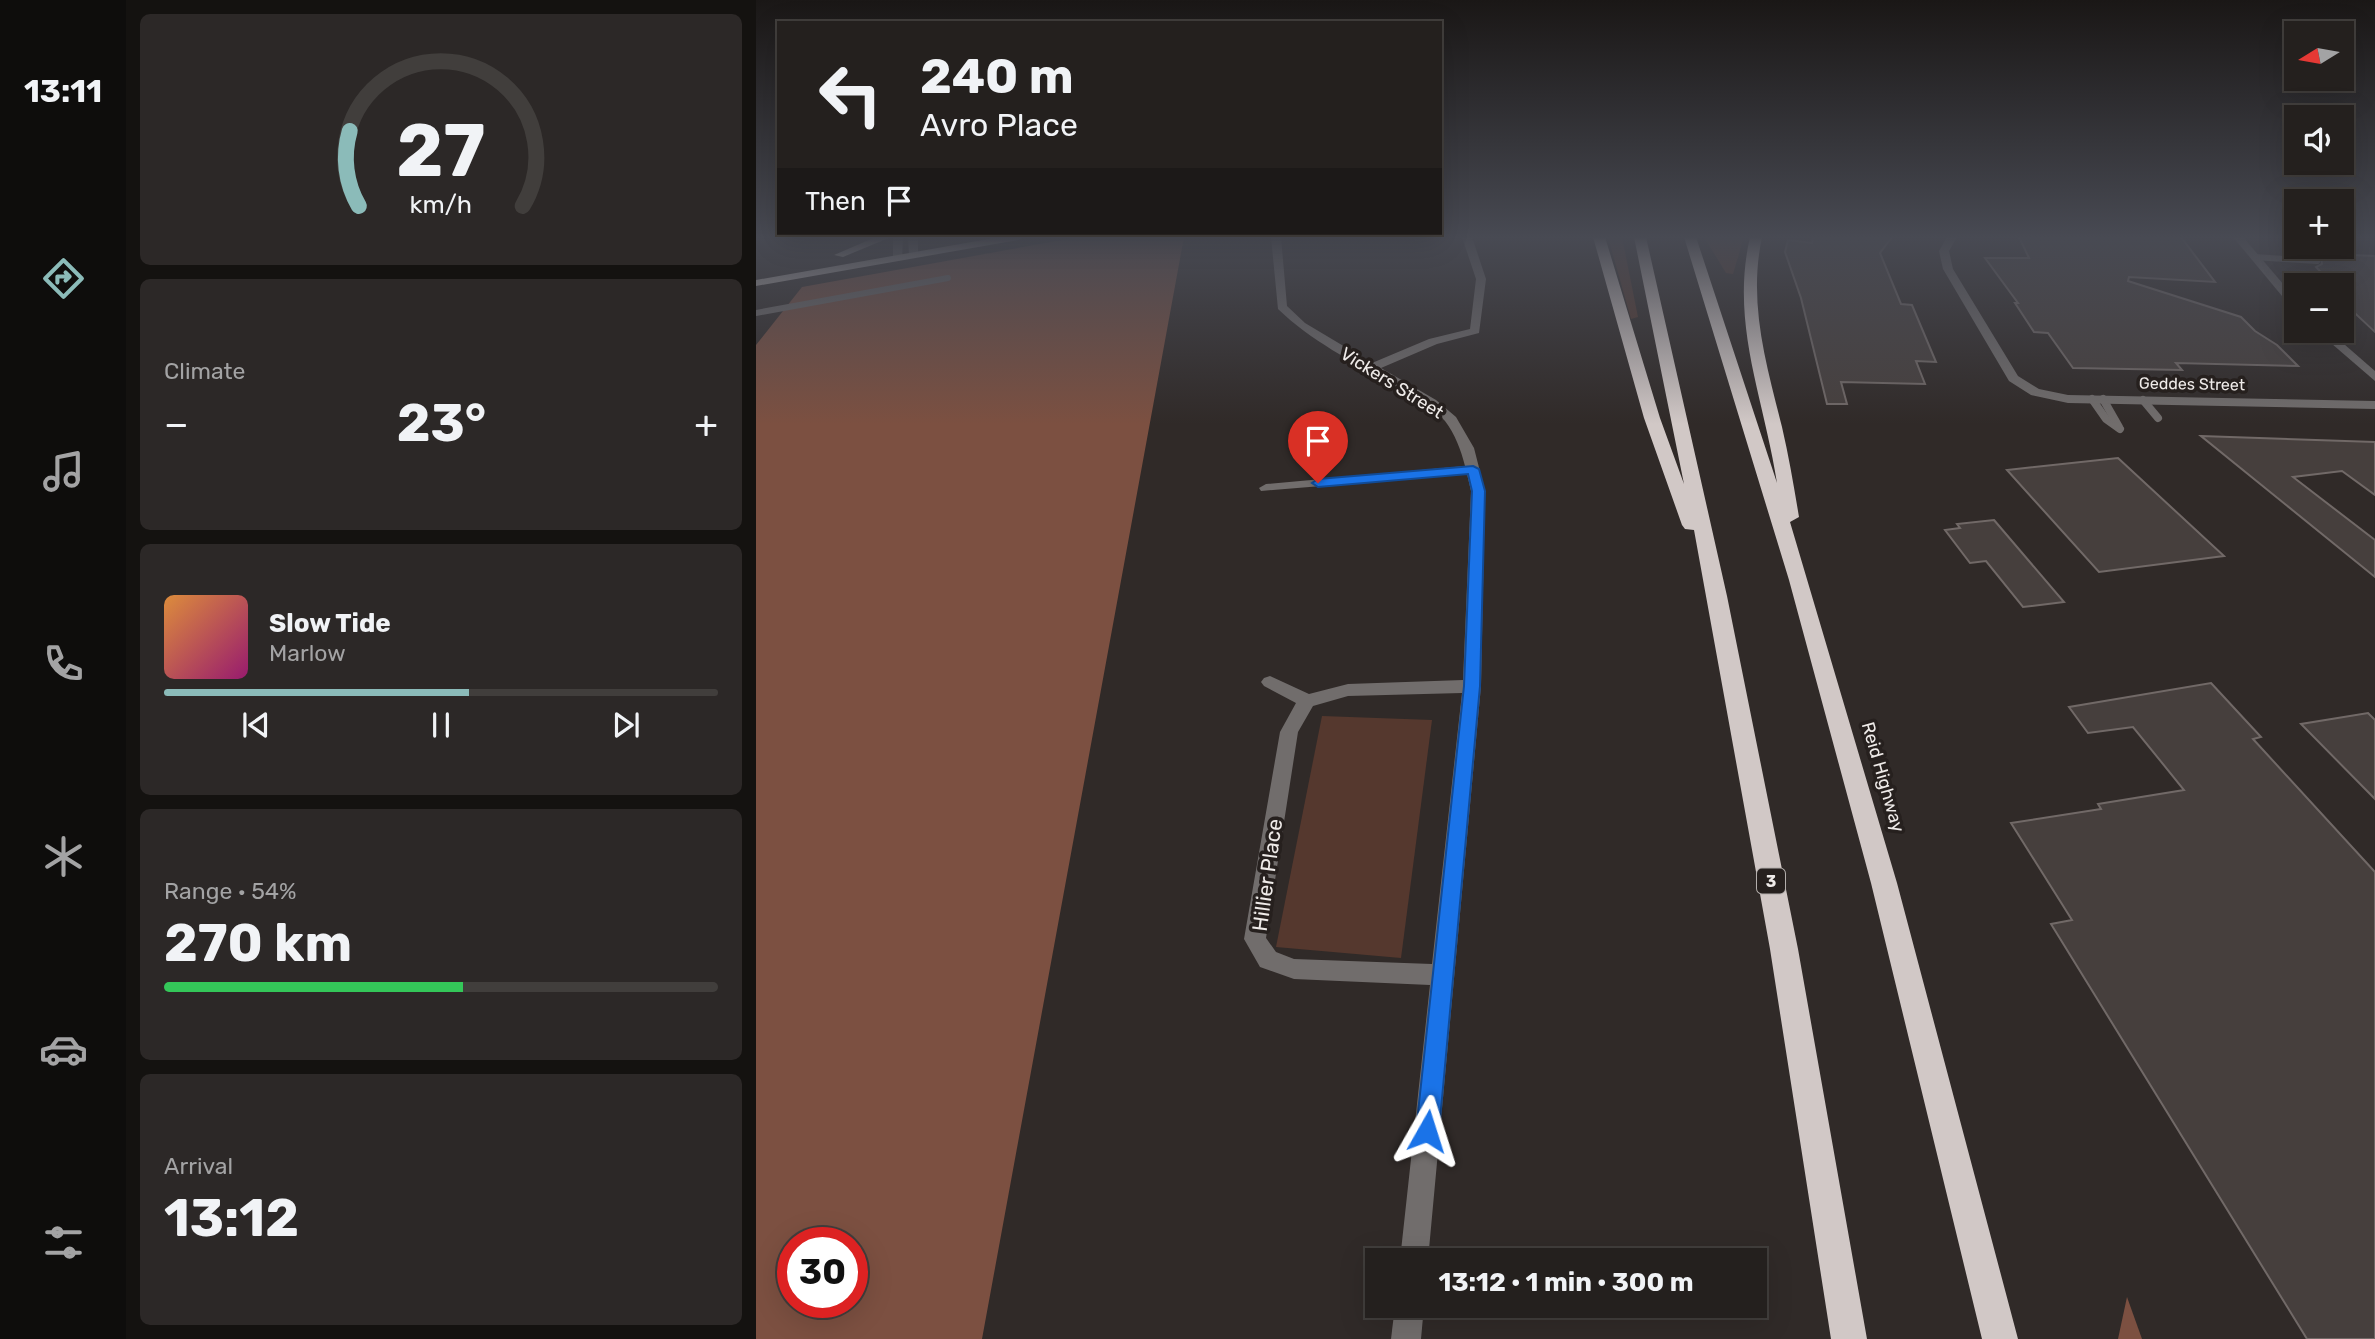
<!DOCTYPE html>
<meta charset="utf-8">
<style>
:root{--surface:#24201e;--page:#2c2827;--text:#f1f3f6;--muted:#a3a3a4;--line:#413e3c;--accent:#8bbbb9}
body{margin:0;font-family:Rubik,sans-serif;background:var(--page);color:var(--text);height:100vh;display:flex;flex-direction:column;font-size:26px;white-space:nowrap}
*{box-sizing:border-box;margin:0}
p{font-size:23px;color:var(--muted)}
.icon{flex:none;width:38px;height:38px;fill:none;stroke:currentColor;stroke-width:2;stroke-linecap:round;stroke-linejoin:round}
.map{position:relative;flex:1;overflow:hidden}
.panel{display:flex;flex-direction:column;gap:14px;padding:14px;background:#141210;width:630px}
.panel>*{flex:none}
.hud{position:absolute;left:21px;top:21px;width:665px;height:214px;border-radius:0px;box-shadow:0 7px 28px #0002,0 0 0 2px var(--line);background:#24201e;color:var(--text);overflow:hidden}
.needle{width:46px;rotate:259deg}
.buttons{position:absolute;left:1528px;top:21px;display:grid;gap:14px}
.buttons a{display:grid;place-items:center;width:70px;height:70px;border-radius:0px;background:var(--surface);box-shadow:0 7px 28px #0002,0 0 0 2px var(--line);font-size:35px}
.speed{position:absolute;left:21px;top:1227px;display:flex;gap:14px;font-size:35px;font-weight:700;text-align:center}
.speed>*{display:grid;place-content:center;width:91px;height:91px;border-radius:50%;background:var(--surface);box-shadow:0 7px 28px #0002,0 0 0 2px var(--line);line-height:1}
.speed .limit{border:10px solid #d22;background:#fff;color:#111}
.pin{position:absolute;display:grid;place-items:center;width:60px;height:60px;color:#fff;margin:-72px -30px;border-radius:50% 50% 50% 0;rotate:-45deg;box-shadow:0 0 7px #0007}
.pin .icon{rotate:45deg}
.me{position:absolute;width:77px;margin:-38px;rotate:6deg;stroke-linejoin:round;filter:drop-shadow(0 0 5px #0008)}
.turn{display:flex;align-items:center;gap:24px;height:147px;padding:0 28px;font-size:32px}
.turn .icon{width:91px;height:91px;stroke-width:2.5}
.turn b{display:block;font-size:49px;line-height:60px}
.then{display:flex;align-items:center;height:66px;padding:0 28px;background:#0003;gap:14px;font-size:26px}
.big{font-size:52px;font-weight:700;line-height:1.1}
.panel .widget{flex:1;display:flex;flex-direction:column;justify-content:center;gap:10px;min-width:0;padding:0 24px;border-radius:10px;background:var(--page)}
.panel .dial{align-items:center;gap:0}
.dial svg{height:182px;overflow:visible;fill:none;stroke:var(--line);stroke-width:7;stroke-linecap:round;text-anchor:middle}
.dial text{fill:var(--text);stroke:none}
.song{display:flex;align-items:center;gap:21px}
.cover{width:84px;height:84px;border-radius:10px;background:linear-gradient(135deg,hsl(30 70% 55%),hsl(320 70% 35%))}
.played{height:7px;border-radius:4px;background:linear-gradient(90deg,var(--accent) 55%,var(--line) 55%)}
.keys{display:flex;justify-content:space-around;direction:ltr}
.heat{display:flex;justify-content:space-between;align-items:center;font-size:38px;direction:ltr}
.charge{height:10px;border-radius:5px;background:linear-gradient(90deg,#34c759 54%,var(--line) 0)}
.trip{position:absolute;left:609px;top:1248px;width:402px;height:70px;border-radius:0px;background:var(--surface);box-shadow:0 7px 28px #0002,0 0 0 2px var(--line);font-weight:700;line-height:70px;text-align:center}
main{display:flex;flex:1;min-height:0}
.menu{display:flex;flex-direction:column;width:126px;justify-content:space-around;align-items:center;background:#0e0d0c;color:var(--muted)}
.menu .icon{width:49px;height:49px}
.menu .active{color:var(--accent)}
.menu b{font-size:32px;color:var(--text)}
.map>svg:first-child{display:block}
</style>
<main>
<nav class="menu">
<b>13:11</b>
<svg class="icon active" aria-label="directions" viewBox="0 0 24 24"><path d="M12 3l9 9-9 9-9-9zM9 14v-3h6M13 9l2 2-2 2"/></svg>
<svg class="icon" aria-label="music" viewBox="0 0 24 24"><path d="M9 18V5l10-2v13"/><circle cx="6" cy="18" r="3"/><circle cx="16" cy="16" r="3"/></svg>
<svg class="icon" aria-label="phone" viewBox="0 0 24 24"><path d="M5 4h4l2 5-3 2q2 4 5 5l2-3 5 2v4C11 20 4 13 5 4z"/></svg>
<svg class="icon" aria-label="climate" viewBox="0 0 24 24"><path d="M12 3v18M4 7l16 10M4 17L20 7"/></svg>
<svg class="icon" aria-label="car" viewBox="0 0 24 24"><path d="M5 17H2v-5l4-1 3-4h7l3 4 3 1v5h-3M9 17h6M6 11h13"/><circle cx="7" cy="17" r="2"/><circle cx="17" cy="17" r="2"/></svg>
<svg class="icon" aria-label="filters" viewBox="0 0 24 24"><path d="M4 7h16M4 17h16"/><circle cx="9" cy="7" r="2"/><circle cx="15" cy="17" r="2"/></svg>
</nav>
<section class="panel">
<div class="widget dial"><svg viewBox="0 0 100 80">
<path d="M14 69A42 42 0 1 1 86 69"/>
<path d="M14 69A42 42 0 0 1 10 36" stroke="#8bbbb9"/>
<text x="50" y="56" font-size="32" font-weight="700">27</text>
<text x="50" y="72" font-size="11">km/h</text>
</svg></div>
<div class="widget"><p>Climate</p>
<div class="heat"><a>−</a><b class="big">23°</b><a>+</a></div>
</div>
<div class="widget">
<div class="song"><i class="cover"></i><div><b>Slow Tide</b><p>Marlow</p></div></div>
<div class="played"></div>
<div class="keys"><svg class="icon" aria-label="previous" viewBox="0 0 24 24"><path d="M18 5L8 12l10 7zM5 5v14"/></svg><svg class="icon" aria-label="pause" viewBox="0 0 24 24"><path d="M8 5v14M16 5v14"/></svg><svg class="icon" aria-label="next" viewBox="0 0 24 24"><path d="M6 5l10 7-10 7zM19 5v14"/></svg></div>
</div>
<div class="widget"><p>Range · 54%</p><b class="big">270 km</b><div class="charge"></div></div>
<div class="widget"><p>Arrival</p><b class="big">13:12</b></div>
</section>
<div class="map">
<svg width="1619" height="1339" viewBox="0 0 1619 1339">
<rect width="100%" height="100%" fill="#302a28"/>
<!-- green -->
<g fill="#55382e">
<polygon points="852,237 866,237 882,317 875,319"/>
<polygon points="948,237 988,237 977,274 970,273"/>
<polygon points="566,716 676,720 645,958 520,947"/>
</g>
<!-- forest -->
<g fill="#7c5041" fill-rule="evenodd">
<path d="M323,237H428L226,1339H0V345L46,287ZM37,1242H96V1302H37Z"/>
<polygon points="1371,1297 1386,1339 1362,1339"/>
</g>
<!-- building -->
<g fill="#463f3d" stroke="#716967" stroke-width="2">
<polygon points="1057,237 1136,237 1124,253 1145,304 1156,305 1180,362 1160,361 1169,384 1085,382 1091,404 1071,404 1045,298 1029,252 1032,240 1056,243"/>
<polygon points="1263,237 1425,237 1459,282 1373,277 1372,281 1485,317 1499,331 1521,345 1542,366 1420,363 1426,370 1317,368 1292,333 1278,332 1259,303 1262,303 1229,258 1273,258"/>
<polygon points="1547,253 1619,256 1619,332 1586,301 1586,285 1577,285 1560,267 1566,264 1565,257"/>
<polygon points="1445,436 1619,442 1619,495 1586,471 1537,477 1619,540 1619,577"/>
<polygon points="1362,458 1468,556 1343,572 1251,470"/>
<polygon points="1238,520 1308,602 1267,607 1230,561 1214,563 1189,530 1204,528 1201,524"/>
<polygon points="1455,683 1505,737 1497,739 1619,872 1619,1339 1551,1339 1295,924 1316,920 1255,823 1345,809 1342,804 1428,790 1377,727 1332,733 1313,707"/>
<polygon points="1612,713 1619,720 1619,799 1545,724"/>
</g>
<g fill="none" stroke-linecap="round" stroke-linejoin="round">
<!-- service-far1 -->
<g stroke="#716d6c" stroke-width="6">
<polyline points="1498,257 1561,261"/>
<polyline points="0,313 192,278"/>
<polyline points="1568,332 1596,333"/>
</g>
<!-- service -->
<g stroke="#716d6c" stroke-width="8">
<polyline points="1336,399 1350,419 1364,429"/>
<polyline points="1347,399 1363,427"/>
<polyline points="1387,400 1402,418"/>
</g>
<!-- minor -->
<g fill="#716d6c" fill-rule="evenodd">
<path d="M515,237H525L531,306L549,323L616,363L673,339L714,329L720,279L706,237H716L730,279L723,333L681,344L625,368L680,400L700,417L718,448L729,491L725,686L672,1260H644L674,985L538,979L504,967L488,939L524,732L540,703L508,686L505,682L508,678L514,676L553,694L592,684L707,680L715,491L711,474L505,491L503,488L510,484L709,466C705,450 699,434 689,421C675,405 654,395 635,384C596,361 555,341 522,309ZM706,693L676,964L538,959L520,952L510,938L542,732L557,706L592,696Z"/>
<polygon points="1191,237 1201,237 1193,251 1197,269 1262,376 1283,389 1312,395 1619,401 1619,409 1312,403 1275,395 1253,381 1187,269 1183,251"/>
<polygon points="1477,237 1487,237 1540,299 1540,309 1536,308"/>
<polygon points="1561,331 1573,331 1619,371 1619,381"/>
<polygon points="639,1306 668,1306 665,1339 635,1339"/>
</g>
<!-- tertiary -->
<g fill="#716d6c" fill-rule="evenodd">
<polygon points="137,237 147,237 146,260 137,258"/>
<polygon points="152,237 162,237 162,257 153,255"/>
</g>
<!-- trunk -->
<g fill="#c3bcb9" fill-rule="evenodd">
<polygon points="120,237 135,237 87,257 78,255"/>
<polygon points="244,237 267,237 262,240 0,286 0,280"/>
</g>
<!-- motorway -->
<g fill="#d1c8c6" fill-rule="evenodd">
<polygon points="837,237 849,237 904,418 928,484 878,237 890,237 971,596 1042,949 1111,1339 1075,1339 1014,949 938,530 929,529 926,525 888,418"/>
<path d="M928,237H940L1021,483C1008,398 974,324 994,237H1006C992,303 1010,363 1026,427C1033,457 1038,487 1043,517L1034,522L1141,883L1262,1339H1226L1115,883L1033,580Z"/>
</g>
</g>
<!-- sky -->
<linearGradient id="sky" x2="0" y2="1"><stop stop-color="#1a1716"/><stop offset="0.56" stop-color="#484a53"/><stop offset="1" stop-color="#484a53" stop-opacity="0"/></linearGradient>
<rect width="1619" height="424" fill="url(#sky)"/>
<!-- route -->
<polygon fill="#1a73e8" stroke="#114b97" stroke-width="2" points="717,466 723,469 729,491 724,686 683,1131 680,1139 671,1142 663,1139 660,1131 708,686 716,491 712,474 562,487 556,483 562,479"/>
<g text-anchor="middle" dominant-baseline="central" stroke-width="7" stroke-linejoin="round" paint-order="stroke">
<!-- far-street labels -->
<g font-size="16" fill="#efebe9" stroke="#26201e">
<text transform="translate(1436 384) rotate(1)">Geddes Street</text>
</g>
<!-- shield labels -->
<rect fill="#26201e" stroke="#b3aeac" stroke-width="2" x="1001" y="868.5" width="28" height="25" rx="5"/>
<g font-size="16" font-weight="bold" fill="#efebe9">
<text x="1015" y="881">3</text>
</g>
<!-- street labels -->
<g font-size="18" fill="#efebe9" stroke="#26201e">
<text transform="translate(636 383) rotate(32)">Vickers Street</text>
<text transform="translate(1127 777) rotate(74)">Reid Highway</text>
</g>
<!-- near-street labels -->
<g font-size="21" fill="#efebe9" stroke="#26201e">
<text transform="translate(511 875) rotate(-82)">Hillier Place</text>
</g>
</g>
</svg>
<div class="buttons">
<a><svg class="needle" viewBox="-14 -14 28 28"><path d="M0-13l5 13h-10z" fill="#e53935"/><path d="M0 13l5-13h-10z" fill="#a3a3a4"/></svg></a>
<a><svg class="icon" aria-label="sound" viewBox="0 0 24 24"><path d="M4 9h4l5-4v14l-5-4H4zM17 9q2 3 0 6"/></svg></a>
<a>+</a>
<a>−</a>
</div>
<div class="speed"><div class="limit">30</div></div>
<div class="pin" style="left:562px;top:483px;background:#d93025"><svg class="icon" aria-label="arrive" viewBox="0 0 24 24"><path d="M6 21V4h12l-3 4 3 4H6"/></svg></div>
<svg class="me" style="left:671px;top:1131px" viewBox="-20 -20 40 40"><path d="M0-17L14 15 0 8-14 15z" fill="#1a73e8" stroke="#fff" stroke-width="4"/></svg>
<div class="trip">13:12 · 1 min · 300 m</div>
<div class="hud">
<div class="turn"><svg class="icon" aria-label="left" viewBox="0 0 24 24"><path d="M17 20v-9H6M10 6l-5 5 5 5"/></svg><div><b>240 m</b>Avro Place</div></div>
<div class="then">Then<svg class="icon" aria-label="arrive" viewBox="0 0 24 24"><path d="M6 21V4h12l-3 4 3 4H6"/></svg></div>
</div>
</div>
</main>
